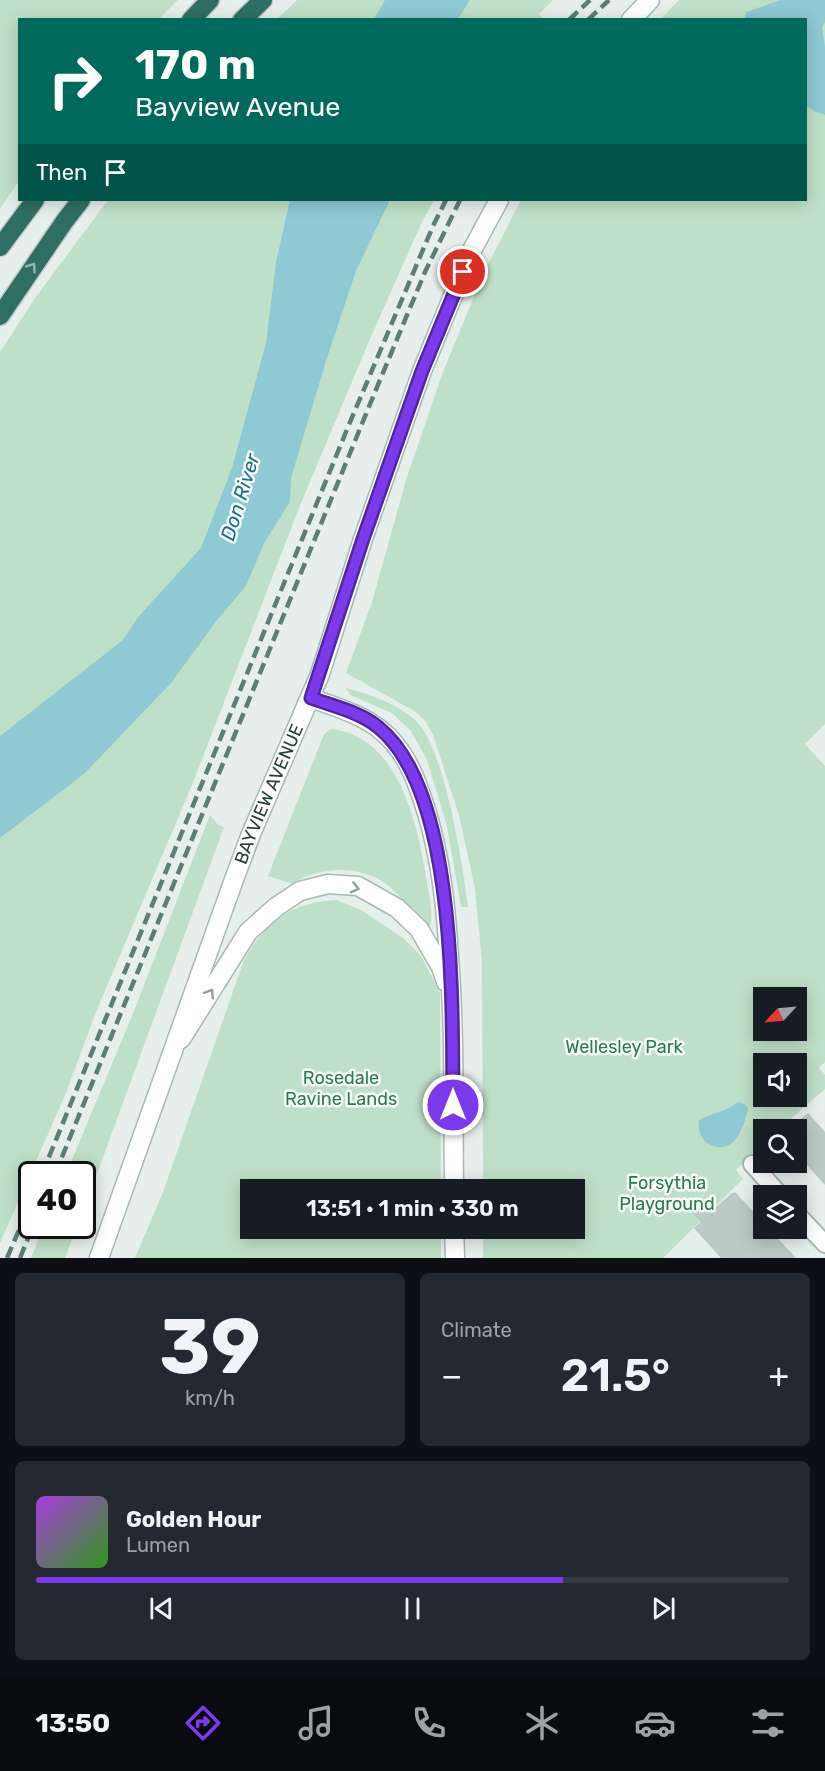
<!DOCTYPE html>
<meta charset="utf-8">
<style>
:root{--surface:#171b24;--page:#242831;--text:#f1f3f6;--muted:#9ea1a6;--line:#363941;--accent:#7c3aed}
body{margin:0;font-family:Rubik,sans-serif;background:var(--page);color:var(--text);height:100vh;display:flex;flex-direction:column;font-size:22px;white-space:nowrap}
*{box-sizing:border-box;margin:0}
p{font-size:20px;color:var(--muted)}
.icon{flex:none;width:33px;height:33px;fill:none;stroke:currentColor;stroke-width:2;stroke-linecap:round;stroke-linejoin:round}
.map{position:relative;height:1258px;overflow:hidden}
.side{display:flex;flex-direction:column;gap:15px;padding:15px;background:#0d0f14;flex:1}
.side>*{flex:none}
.top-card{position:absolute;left:18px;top:18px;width:789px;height:183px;border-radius:0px;box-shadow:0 3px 15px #0003;background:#00695c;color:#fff;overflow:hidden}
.needle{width:39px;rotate:244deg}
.fabs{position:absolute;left:753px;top:987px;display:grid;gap:12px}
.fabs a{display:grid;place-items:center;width:54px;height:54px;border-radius:0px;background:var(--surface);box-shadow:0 3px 15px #0003;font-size:30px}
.speed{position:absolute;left:18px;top:1161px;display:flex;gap:12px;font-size:30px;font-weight:700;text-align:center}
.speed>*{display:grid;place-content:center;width:78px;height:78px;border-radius:50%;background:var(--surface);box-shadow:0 3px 15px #0003;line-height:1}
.speed .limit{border:3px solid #111;border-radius:9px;background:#fff;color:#111}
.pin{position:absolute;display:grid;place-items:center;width:51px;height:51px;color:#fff;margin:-26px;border:3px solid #fff;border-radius:50%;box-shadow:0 2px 6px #0007}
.me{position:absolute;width:66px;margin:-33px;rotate:0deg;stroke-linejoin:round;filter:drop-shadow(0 0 4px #0008)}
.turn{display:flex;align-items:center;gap:21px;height:126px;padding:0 18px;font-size:27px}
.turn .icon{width:78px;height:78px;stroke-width:2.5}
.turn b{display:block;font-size:42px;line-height:51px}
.then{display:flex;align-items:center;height:57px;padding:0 18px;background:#0003;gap:12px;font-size:22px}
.big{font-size:45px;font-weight:600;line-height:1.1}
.side .widget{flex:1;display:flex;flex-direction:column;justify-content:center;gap:9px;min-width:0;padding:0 21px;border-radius:9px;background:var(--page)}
.side .dial{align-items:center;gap:0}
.dial b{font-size:78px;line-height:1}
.song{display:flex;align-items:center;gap:18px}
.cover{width:72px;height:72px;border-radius:9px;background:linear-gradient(135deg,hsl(280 70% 55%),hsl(110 70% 35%))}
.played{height:6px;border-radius:3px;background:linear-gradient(90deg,var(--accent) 70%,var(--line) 70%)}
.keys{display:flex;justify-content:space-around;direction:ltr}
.heat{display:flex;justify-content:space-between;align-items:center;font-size:33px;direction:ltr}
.side .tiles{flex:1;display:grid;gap:15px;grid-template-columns:1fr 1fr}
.widget:last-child{grid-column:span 2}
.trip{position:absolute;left:240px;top:1179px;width:345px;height:60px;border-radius:0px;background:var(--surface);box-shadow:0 3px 15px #0003;font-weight:600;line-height:60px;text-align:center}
.tab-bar{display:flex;height:96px;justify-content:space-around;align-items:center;background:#090b0e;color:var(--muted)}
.tab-bar .icon{width:42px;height:42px}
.tab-bar .current{color:var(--accent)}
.tab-bar b{font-size:27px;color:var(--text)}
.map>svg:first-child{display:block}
</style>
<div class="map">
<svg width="825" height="1258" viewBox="0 0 825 1258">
<rect width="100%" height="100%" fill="#e6efeb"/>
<!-- green -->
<g fill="#bfe0c8" fill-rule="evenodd">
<polygon points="0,0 178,0 159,19 20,20 19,181 0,209"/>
<polygon points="297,0 553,0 539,14 544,19 276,20"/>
<path d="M679,0H825V724L805,744L825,766V1062L819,1068L825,1075V1089L779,1129L764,1130L763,1143L736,1170L743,1179L663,1258H483V1229L574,1228V1190L483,1189L482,962L475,889L459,815L433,735L426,722L416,712L346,673L372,602L406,480L443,372L485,270L521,200H806V20L661,19ZM764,998H796V1030H764ZM764,1064H796V1096H764Z"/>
<polygon points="108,200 434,200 421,224 370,339 301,503 192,785 96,1012 66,1093 0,1243 0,352 35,298"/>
<path d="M346,688C370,694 398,704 416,721C445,748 463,867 468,907H461L447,826L427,760L411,731L392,713L350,695Z"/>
<path d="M331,729C398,736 417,822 426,876C428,891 434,911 430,926C414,914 402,896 386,884C360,865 319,866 293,884L268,876L324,734Z"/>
<polygon points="210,815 218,825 224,827 83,1212 82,1174 66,1174 132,1016"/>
<path d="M337,900L363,911L403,938L421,956L440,993L441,1189L250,1190V1228L441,1229V1258H135L163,1192L244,960C266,921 292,902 337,900Z"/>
<polygon points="44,1226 77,1226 65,1258 31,1258"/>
</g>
<!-- water -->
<g fill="#8ec9d4">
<polygon points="385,0 470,0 458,19 374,19"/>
<polygon points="780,0 825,0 825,22 822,27 825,47 825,115 816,112 806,106 806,20 744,19 747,12"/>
<polygon points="290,200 390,200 356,271 325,364 291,478 290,502 264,543 246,586 217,620 171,683 84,774 0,838 0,736 123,640 139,616 201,548 232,468 266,343 276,262"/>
<path d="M738,1102L745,1104L748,1109C746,1118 742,1132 735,1140C720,1157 694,1141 699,1120C712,1113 726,1112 738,1102Z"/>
</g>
<!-- building -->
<g fill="#bbcac4" stroke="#b8c9c2" stroke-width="1.5">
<polygon points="808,1114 825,1133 825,1184 796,1152 796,1124"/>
<polygon points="735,1193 764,1224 764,1228 767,1228 795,1258 722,1258 695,1228 702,1222 692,1211 704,1200 714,1210 732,1194"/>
</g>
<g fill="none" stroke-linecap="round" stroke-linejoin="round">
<defs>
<g id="minor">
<polyline points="752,1164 781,1196"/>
<polyline points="796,1213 825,1244"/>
</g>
<g id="tertiary">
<path d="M311,698C341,709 373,717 394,743C411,763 419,788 427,813C441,860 446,907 449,957C455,1034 453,1112 454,1190"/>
<polyline points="181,1039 248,932 276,907 300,891 328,884 358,886 397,908 419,929 441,967 446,982"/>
<polyline points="454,1228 455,1258"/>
</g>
<g id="secondary">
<polyline points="631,20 650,0"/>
<path id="s1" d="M99,1258L232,885L251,834L320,674L363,539L422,371L471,252L499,200"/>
</g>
<g id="motorway">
<polyline points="191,20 210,0"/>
<polyline points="242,20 263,0"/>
<polyline points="0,247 35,200"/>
<polyline points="0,316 64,222 81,200"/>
</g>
</defs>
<!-- minor casing -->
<use href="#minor" stroke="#a8b8b2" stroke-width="20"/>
<!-- tertiary casing -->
<use href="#tertiary" stroke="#a8b8b2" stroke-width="21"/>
<!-- secondary casing -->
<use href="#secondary" stroke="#a4bbb3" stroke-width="21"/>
<!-- motorway casing -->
<use href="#motorway" stroke="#c2cac8" stroke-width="21"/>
<!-- minor -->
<use href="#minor" stroke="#fff" stroke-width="16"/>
<!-- tertiary -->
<use href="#tertiary" stroke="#fff" stroke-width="18"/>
<!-- secondary -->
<use href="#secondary" stroke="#fff" stroke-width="18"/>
<!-- motorway -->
<use href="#motorway" stroke="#2f6f62" stroke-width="18"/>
<!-- rail -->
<g stroke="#5f7d75" stroke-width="4.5" stroke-dasharray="12 6" stroke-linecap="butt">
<polyline points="569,20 590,0"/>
<polyline points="588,20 609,0"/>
<polyline points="42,1174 348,427 433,226 446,200"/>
<polyline points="55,1174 375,392 425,272 460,200"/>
<polyline points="7,1258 32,1200"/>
<polyline points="20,1258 33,1226"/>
</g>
</g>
<!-- one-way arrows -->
<defs><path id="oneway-chevron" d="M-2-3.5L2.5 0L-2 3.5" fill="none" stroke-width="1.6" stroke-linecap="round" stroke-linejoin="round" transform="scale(1.5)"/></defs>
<use stroke="#93b5ae" href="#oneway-chevron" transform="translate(32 267) rotate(-55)"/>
<g stroke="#92a09c">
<use href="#oneway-chevron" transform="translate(355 888) rotate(14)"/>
<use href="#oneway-chevron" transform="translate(210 993) rotate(-58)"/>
</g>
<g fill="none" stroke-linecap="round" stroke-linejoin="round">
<defs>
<path id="route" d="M453,1105C452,1009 458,791 378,727C360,712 333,706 311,698L363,539L422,371L463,272"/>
</defs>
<!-- route casing -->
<use href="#route" stroke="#51269a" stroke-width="15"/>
<!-- route -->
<use href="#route" stroke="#7c3aed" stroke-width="10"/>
</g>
<g text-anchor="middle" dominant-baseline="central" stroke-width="5" stroke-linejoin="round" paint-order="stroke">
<!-- street labels -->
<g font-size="18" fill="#24423a" stroke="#f7fbf9">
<text stroke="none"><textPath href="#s1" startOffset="494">BAYVIEW AVENUE</textPath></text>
</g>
<!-- park labels -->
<g font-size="18" fill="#2d7a4b" stroke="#f7fbf9">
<text x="624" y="1047">Wellesley Park</text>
<text x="341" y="1078">Rosedale<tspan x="341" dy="21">Ravine Lands</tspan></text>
<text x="667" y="1183">Forsythia<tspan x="667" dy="21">Playground</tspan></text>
</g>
<!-- water labels -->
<g font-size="20" font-style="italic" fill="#1c6f80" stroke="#f7fbf9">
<text transform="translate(240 497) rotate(-73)">Don River</text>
</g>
</g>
</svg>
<div class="fabs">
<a><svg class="needle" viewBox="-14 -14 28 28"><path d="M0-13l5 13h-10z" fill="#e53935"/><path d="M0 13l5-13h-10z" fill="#9ea1a6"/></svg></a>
<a><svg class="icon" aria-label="sound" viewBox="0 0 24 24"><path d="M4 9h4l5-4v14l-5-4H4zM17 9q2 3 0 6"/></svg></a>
<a><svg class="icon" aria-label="search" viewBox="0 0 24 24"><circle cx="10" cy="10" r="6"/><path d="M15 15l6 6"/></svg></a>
<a><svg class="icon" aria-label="layers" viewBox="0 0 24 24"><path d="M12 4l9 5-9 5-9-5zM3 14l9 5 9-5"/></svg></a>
</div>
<div class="speed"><div class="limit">40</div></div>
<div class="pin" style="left:463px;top:272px;background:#d93025"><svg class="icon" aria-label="arrive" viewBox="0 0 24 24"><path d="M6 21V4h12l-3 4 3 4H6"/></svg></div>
<svg class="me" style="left:453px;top:1105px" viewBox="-20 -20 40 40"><circle r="17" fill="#7c3aed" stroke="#fff" stroke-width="3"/><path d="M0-11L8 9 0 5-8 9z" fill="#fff"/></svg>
<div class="trip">13:51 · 1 min · 330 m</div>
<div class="top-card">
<div class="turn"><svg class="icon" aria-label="right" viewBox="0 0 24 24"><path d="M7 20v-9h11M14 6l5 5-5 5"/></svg><div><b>170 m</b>Bayview Avenue</div></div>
<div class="then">Then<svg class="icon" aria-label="arrive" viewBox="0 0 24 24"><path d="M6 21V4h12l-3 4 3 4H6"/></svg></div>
</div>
</div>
<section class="side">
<div class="tiles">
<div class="widget dial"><b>39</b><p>km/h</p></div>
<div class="widget"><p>Climate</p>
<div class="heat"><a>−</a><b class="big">21.5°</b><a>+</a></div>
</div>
<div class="widget">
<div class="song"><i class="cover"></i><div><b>Golden Hour</b><p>Lumen</p></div></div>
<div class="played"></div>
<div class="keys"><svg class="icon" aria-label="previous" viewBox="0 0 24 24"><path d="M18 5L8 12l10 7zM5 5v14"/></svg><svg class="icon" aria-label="pause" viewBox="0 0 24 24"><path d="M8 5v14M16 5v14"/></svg><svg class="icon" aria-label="next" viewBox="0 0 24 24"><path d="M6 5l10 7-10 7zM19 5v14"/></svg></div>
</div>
</div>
</section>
<nav class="tab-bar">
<b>13:50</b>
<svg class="icon current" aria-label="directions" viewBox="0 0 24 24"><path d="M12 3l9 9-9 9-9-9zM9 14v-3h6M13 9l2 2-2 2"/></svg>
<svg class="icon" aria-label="music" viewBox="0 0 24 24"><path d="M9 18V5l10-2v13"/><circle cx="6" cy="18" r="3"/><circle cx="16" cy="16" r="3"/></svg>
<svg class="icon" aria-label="phone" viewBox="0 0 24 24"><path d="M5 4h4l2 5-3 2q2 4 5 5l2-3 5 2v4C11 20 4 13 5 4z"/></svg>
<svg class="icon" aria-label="climate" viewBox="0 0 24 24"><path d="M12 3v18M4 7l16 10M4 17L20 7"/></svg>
<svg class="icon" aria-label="car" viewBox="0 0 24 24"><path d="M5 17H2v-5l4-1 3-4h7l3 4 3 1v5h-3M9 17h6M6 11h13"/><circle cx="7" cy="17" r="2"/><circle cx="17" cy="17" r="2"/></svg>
<svg class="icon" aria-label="filters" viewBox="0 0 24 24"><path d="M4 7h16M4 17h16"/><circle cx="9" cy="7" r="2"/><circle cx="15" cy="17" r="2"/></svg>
</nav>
